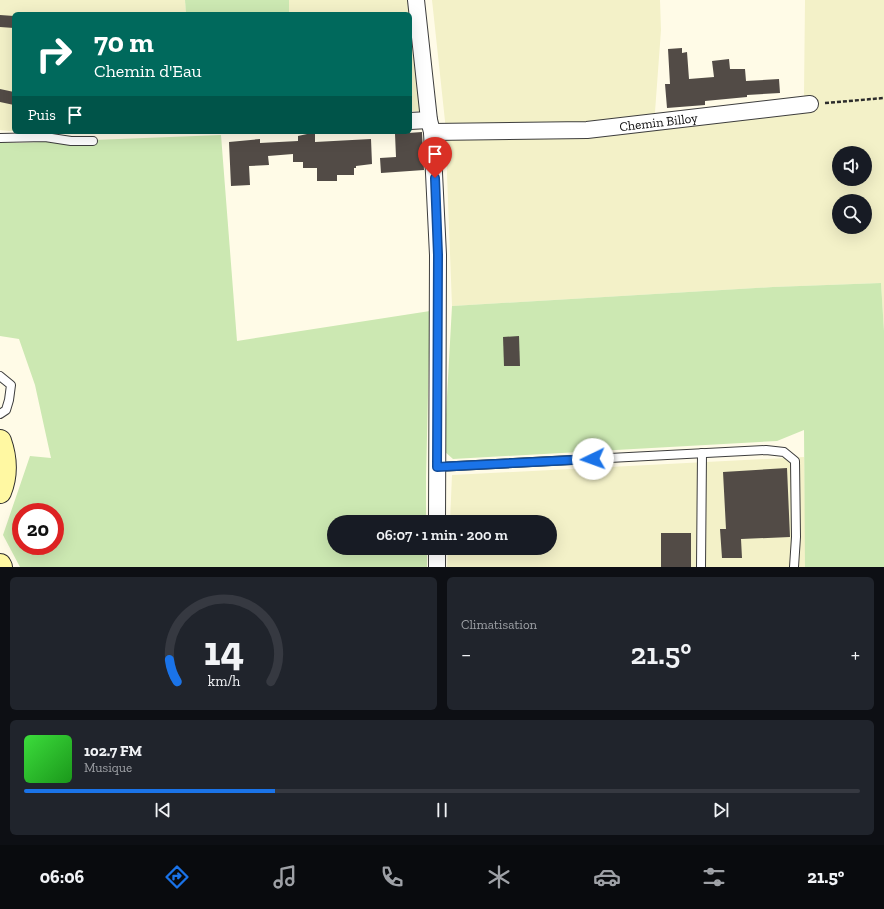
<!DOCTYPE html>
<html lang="fr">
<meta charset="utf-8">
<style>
:root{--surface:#171b24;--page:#20242c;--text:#f1f3f6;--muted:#9ea1a6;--line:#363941;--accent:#1a73e8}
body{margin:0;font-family:"Zilla Slab",serif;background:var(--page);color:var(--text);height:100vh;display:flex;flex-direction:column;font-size:15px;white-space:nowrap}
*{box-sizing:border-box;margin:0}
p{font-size:13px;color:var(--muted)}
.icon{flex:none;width:22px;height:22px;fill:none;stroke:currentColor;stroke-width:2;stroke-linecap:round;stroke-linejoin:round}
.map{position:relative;height:567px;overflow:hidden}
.details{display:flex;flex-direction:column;gap:10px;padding:10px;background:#0d0f14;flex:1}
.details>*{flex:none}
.guide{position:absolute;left:12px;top:12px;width:400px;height:122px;border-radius:6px;box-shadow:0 4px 16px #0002;background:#00695c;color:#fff;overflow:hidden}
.tools{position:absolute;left:832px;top:146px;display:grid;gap:8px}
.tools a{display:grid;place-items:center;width:40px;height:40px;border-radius:50%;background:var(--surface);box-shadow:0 4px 16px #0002;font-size:20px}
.speed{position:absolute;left:12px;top:503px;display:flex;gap:8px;font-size:20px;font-weight:700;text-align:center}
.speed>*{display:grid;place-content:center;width:52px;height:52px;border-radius:50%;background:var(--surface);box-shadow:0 4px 16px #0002;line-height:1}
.speed .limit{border:6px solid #d22;background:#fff;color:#111}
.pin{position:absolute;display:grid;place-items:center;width:34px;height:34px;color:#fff;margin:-41px -17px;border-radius:50% 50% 50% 0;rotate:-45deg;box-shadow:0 0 4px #0007}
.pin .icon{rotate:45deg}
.me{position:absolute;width:44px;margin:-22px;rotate:267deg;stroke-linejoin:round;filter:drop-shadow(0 0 3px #0008)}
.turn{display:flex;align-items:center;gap:14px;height:84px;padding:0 16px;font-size:18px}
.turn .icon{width:52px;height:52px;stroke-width:2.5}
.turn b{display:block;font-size:28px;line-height:34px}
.then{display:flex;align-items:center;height:38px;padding:0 16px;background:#0003;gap:8px;font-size:15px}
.big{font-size:30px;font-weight:600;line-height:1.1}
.details .widget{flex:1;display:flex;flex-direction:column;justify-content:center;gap:6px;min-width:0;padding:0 14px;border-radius:6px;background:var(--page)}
.details .dial{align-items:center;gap:0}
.dial svg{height:104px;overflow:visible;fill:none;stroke:var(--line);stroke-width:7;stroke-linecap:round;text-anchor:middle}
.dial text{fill:var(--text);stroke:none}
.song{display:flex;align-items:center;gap:12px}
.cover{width:48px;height:48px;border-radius:6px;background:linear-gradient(135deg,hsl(120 70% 55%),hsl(120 70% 35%))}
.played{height:4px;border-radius:2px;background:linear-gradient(90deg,var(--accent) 30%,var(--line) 30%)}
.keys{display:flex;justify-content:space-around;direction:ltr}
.heat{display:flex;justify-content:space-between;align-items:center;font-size:22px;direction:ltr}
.details .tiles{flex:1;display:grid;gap:10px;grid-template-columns:1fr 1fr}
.widget:last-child{grid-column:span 2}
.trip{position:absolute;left:327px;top:515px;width:230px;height:40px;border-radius:20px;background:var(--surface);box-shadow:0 4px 16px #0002;font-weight:600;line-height:40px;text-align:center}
.dock{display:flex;height:64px;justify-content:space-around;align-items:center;background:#090b0e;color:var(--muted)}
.dock .icon{width:28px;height:28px}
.dock .current{color:var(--accent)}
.dock b{font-size:18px;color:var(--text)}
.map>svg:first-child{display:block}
</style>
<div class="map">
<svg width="884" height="567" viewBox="0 0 884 567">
<rect width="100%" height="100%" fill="#fffbe7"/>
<!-- farmland -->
<g fill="#f3f1c8" fill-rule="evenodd">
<polygon points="0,0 185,0 186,14 14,14 14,131 9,131 0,130"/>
<polygon points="289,0 411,0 422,111 410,111 410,14 289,14"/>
<path d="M432,0H660L661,30L655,112L656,127L806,108L804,94L805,0H884V331L881,283L773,287L452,306L445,121ZM839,153H865V179H839ZM839,201H865V227H839Z"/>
<polygon points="804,457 806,567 447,567 448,548 550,548 550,522 450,522 452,475"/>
</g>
<!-- green -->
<g fill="#cce8b2" fill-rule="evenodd">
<polygon points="185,0 289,0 289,14 186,14"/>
<path d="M221,135L237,341L430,311L426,477V522H334V548H427V567H20L3,535L30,456L51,458L35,385L19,339L0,336V142L17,143ZM21,512H55V546H21Z"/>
<polygon points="881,283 884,331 884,567 805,567 804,430 777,441 453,459 444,451 452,306 773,287"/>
</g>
<!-- building -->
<g fill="#524b46">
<polygon points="0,15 14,16 14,28 0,27"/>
<polygon points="682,48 682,53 687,52 689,79 714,77 712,61 729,59 730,69 745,69 746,81 779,79 780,93 747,95 747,97 705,101 705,105 667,108 665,84 670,84 668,49"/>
<polygon points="0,89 14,92 14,105 0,102"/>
<polygon points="422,132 424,170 381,173 380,158 396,157 395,134"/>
<polygon points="307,134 315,134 315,142 371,139 372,164 356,166 356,168 354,168 354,175 337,175 337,181 317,181 317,168 303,168 303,162 293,162 293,154 268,156 269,165 249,166 250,185 231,186 229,142 260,139 260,143 298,141 298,136"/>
<polygon points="519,336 520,366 504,366 503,337"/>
<polygon points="787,468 790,537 741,539 742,558 722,558 720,529 726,529 723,472"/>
<rect x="661" y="533" width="30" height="34"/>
</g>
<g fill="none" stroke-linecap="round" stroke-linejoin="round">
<defs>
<g id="service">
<polyline points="0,138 45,137 71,141 93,141"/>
<polyline points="0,376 11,385 9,400 6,410 0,414"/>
<polyline points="437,467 766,450 784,452 795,461 796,537 794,567"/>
<polyline points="701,567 702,453"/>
</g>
<g id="minor">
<polyline points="416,0 429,120 432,132 438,255 437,522"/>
<polyline points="410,121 429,120"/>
<path id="s1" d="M432,132L587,130L810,104"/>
<polyline points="437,567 437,548"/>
</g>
<g id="secondary">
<path d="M0,441C6,458 7,475 0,492"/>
<polyline points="0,565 1,567"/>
</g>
</defs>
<!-- service casing -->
<use href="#service" stroke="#3d3d3d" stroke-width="10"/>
<!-- minor casing -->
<use href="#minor" stroke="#3d3d3d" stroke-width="18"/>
<!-- secondary casing -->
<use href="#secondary" stroke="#2c2c2c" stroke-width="24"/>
<!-- path -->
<polyline stroke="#2c2c2c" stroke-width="2.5" stroke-dasharray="4 2" stroke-linecap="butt" points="825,103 884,98"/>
<!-- service -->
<use href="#service" stroke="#fff" stroke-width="8"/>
<!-- minor -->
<use href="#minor" stroke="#fff" stroke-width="16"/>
<!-- secondary -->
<use href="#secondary" stroke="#fff8a2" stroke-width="22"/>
</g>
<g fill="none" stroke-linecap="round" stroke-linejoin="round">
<defs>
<polyline id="route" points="435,178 438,255 437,467 593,459"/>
</defs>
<!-- route casing -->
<use href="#route" stroke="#114b97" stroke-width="10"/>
<!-- route -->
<use href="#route" stroke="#1a73e8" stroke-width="7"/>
</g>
<g text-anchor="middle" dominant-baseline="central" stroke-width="4" stroke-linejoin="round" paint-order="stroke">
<!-- street labels -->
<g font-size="13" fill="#0a0a0a" stroke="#fff">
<text stroke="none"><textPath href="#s1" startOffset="227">Chemin Billoy</textPath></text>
</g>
</g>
</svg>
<div class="tools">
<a><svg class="icon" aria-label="sound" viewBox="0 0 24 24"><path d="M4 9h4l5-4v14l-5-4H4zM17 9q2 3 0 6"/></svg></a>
<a><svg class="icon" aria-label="search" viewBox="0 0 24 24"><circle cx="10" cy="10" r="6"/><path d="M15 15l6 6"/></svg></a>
</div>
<div class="speed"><div class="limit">20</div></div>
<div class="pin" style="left:435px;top:178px;background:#d93025"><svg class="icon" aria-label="arrive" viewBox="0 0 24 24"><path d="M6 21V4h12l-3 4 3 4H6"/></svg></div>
<svg class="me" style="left:593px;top:459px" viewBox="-20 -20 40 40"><circle r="19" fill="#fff"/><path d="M0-13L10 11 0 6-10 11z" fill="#1a73e8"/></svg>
<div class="trip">06:07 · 1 min · 200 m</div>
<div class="guide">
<div class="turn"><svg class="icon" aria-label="right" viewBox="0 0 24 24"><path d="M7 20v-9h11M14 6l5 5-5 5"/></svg><div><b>70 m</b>Chemin d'Eau</div></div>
<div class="then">Puis<svg class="icon" aria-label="arrive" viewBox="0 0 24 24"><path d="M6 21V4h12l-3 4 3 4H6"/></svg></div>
</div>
</div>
<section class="details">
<div class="tiles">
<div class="widget dial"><svg viewBox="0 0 100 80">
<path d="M14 69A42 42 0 1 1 86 69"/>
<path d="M14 69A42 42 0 0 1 8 52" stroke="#1a73e8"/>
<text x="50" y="56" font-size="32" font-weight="700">14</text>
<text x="50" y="72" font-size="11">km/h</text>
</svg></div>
<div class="widget"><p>Climatisation</p>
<div class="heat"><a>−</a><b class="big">21.5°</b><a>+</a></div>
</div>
<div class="widget">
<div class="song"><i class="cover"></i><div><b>102.7 FM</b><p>Musique</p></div></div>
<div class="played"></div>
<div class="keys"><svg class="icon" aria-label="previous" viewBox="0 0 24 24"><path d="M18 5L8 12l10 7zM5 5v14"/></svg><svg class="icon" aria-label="pause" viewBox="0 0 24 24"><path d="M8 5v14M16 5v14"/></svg><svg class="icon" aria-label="next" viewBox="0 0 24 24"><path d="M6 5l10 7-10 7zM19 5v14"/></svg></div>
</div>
</div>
</section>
<nav class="dock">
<b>06:06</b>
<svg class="icon current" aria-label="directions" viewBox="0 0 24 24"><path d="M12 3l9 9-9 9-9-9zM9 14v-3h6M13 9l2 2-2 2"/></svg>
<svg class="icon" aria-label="music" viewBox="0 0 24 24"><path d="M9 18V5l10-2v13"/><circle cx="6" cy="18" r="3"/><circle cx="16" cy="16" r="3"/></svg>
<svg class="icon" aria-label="phone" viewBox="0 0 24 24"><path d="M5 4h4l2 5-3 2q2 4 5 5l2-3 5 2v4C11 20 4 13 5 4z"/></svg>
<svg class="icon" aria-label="climate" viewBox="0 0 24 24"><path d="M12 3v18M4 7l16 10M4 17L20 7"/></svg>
<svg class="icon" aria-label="car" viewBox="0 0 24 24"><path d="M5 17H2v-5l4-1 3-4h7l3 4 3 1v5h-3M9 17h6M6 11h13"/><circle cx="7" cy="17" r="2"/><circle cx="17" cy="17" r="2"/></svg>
<svg class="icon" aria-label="filters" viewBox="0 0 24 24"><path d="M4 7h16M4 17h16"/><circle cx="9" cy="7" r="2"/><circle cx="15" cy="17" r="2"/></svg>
<b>21.5°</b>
</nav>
